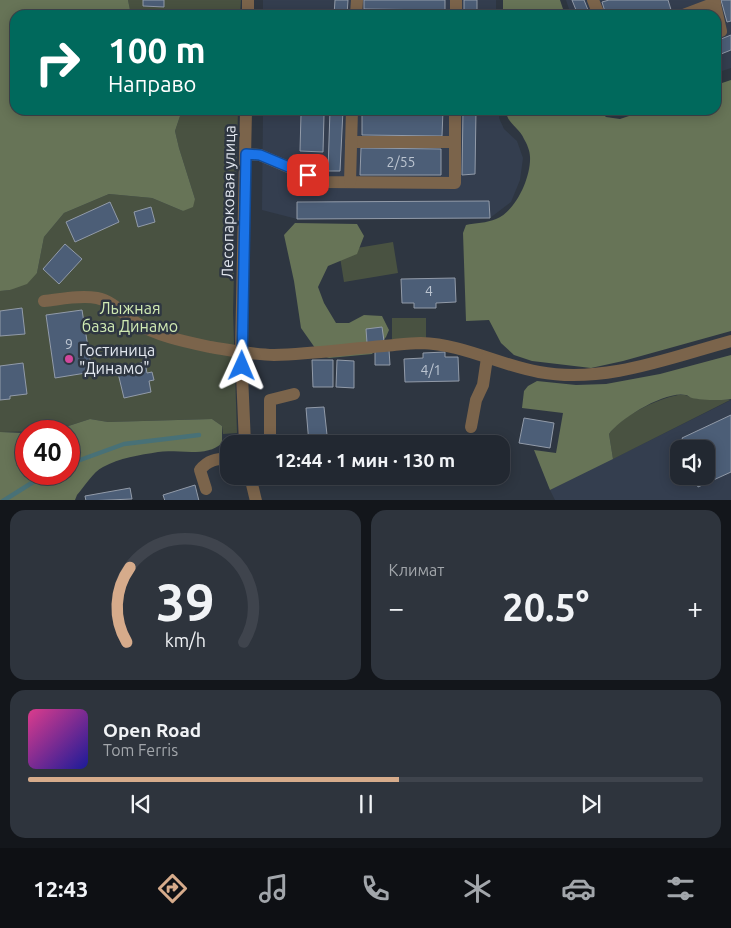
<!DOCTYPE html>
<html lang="ru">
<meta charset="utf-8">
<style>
:root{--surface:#222831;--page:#2e343d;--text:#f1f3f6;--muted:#a2a6ab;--line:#3f444d;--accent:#d6ab8b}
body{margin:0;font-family:Ubuntu,sans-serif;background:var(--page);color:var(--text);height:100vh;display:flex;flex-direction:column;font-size:19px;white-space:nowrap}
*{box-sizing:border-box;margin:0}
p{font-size:16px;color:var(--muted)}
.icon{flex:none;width:28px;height:28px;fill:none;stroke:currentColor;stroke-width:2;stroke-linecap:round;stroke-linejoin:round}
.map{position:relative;height:500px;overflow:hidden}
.drawer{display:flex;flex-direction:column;gap:10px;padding:10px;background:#13161b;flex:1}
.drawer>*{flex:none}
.top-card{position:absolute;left:10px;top:10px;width:711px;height:105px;border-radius:15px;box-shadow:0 2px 12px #0003,0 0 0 1px var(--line);background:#00695c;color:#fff;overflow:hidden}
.controls{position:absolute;left:670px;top:440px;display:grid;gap:10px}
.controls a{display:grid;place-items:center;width:45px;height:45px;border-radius:10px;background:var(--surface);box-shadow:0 2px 12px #0003,0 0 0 1px var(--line);font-size:25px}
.speed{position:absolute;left:15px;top:420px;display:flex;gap:10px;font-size:25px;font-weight:700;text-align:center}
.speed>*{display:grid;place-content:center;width:65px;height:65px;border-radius:50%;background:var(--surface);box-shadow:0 2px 12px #0003,0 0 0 1px var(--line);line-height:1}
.speed .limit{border:8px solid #d22;background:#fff;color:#111}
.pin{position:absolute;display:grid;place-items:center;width:42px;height:42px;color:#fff;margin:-21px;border-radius:10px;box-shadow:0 2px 8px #0006}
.me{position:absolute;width:55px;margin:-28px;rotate:1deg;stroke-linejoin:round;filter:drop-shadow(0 0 4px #0008)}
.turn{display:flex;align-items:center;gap:18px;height:105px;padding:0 15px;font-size:22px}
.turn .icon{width:65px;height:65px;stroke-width:2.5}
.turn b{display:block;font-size:35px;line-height:42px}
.big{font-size:38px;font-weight:700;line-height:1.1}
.drawer .card{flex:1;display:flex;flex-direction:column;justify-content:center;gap:8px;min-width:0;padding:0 18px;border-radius:15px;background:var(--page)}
.drawer .dial{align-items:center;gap:0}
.dial svg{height:130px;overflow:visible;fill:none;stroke:var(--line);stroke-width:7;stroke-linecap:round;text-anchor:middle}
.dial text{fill:var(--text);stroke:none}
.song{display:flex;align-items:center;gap:15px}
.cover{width:60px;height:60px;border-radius:8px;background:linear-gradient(135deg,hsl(330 70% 55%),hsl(240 70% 35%))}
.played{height:5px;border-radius:2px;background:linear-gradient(90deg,var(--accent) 55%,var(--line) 55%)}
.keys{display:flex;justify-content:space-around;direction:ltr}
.heat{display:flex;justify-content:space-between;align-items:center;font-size:28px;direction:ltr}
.drawer .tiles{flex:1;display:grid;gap:10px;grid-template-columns:1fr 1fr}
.card:last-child{grid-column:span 2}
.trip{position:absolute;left:220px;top:435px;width:290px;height:50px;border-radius:15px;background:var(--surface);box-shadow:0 2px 12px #0003,0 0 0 1px var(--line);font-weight:700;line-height:50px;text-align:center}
.menu{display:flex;height:80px;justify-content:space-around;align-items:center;background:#0e1014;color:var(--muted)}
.menu .icon{width:35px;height:35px}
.menu .active{color:var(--accent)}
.menu b{font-size:22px;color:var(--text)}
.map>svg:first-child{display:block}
</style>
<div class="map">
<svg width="731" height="501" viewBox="0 0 731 501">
<rect width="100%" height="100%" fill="#2e3641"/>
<!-- built -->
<g fill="#343e4f" fill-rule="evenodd">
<rect x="263" y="0" width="233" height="15"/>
<polygon points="566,0 731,0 731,68 716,73 716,15 571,15"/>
<polygon points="263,110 499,110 499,118 504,129 517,141 523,158 520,180 511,202 490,218 297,219 262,210"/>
<path d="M731,400V500H555L550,490ZM679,449H706V476H679Z"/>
</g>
<!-- green -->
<g fill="#495241">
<polygon points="128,0 241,0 240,15 131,15"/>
<polygon points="182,110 238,110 233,312 237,433 223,434 222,426 212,419 108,422 90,419 53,431 0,432 0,291 10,290 37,273 44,237 64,213 109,194 152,198 183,211 195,199 179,148 175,131"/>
<polygon points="393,242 398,273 344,282 339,251"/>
<rect x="392" y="318" width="34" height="21"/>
<path d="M678,395H685L693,398L730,400L613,459L609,434C621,416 657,399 678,395Z"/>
</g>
<!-- forest -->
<g fill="#677457">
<polygon points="0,0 128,0 131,15 15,15 15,110 182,110 175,131 179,148 195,199 193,207 183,211 152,198 109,194 64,213 44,237 37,273 27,284 10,290 0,291"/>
<polygon points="503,0 560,0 565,15 503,15"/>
<path d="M731,80V331L623,361L591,368L532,361L514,355L501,343L489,320L466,321L463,233L466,225C475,223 487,223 496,219C516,211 531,177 530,157C530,151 527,144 524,139C520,128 506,123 506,110H599L606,117L620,119L647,110H716V85Z"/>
<polygon points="295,223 357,224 364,236 357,254 328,266 318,287 324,303 336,323 349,323 364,315 382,316 389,330 386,337 372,354 329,358 320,355 301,328 294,281 284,235"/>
<path d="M731,355V399C723,401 700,400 692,398C690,398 688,395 686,395C666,390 619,419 609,434L613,459L550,490L534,450L556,453L563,413L522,408L524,391L528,386L537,381L576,385L606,384L660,374Z"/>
<path d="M90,419L108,422L212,419L222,426V443C207,458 177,449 158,452C140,455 119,458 103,467C93,472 84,487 77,495L75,500H0V432L26,433V474H69V431H53Z"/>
</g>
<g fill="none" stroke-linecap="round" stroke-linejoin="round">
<!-- stream -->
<g stroke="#487177" stroke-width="4.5">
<polyline points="69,464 124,444 199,435"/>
<polyline points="3,501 46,474"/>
</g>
</g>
<!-- building -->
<g fill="#4c5e77" stroke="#929ba9">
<polygon points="143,0 164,0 164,7 143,6"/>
<polygon points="335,0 348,0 347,15 334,15"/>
<polygon points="364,0 445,0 445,10 364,9"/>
<rect x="464" y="0" width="13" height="15"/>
<polygon points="572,0 584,0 590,15 578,15"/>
<polygon points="609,0 668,0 672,13 666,15 606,15 602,2"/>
<polygon points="721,0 731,0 731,21 727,22"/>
<polygon points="731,35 731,50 716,56 716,41"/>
<polygon points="330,110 343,110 340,171 328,171"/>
<polygon points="362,110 443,110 442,136 362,135"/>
<polygon points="463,110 476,110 475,174 462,175"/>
<polygon points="301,114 324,115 323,152 300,151"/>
<polygon points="361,148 441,149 441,175 360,175"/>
<polygon points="489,201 490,218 297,219 297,202"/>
<polygon points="110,202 119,222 75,242 66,222"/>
<polygon points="151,207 155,222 138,227 134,212"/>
<polygon points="65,244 82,259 59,284 43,269"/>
<polygon points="455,278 456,302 436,303 436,308 414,308 414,303 402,303 401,279"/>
<polygon points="22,308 25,334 0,336 0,311"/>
<polygon points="82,310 92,372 55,378 46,315"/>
<polygon points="382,327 384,341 367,343 366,329"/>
<polygon points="375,350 389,350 390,365 375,365"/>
<polygon points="445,352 445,357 458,357 459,381 405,382 404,359 423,358 423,353"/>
<polygon points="312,360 333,360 333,387 313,387"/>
<polygon points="337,360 354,361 354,388 336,387"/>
<polygon points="145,362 147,373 152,372 154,380 149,381 151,392 124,398 117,369"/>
<polygon points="23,363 27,394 10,396 10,399 0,400 0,366"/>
<polygon points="324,407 328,444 309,444 306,408"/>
<polygon points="731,415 731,472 698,487 694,476 706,476 706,449 687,449 682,438"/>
<polygon points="524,418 554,423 550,448 519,443"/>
<polygon points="461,436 477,437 477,444 450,444 450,441 460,441"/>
<polygon points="448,476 475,476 475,482 448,481"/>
<polygon points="195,485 199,501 165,501 163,495"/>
<polygon points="130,488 132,499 86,501 85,496"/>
</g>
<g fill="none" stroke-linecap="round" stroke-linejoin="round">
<!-- minor -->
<g stroke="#7b644b" stroke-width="12">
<polyline points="593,0 599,15"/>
<polyline points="714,0 721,31 716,33"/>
<polyline points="248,15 248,0"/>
<polyline points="356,15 357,0"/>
<polyline points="456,15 456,0"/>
<polyline points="683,15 715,3"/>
<polyline points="351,142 455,142"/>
<polyline points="245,154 260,155 323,182 455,183 455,110"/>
<polyline points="350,182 352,110"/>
<path d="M44,301C62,299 80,295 97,298C113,301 123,314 135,322C156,336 186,342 210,347C229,350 255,355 274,355C311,354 347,349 384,346C396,345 409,343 421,343C463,344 499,365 539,372C604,384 669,358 731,341"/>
<polyline points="471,427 476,400 483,385 487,358"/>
<polyline points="245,444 241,351 246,110"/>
<polyline points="270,444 270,400 294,394"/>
<polyline points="250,476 256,501"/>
<path d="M206,489L200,470C208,460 216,459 229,458"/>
</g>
</g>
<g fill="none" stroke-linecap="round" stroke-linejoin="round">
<defs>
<polyline id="route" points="242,366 246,154 260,155 308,175"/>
</defs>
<!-- route casing -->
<use href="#route" stroke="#114b97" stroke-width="12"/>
<!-- route -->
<use href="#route" stroke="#1a73e8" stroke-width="9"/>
</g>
<!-- markers -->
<circle fill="#d1479c" stroke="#2e3641" stroke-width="2" cx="69" cy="359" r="5"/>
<g text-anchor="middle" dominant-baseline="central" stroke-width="5" stroke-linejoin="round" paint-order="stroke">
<!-- number labels -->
<g font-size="14" fill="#bcc5d1">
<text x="401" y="162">2/55</text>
<text x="429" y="291">4</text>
<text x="69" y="344">9</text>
<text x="431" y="370">4/1</text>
</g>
<!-- street labels -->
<g font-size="16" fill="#e2e7ef" stroke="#2e3641">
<text transform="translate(228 202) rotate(-89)">Лесопарковая улица</text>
</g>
<!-- park labels -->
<g font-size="16" fill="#d0eab3" stroke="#2e3641">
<text x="130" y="308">Лыжная<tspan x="130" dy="18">база Динамо</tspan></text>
</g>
<!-- poi labels -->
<g font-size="16" fill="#e2e7ef" stroke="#2e3641" text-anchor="start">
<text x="79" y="350">Гостиница<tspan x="79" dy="18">"Динамо"</tspan></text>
</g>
</g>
</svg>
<div class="controls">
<a><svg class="icon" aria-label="sound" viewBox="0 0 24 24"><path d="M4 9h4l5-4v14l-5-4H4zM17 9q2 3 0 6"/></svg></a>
</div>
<div class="speed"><div class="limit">40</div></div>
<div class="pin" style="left:308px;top:175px;background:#d93025"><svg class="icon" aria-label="arrive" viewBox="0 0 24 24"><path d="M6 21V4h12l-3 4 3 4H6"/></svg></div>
<svg class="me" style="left:242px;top:366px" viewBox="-20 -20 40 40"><path d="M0-17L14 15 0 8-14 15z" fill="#1a73e8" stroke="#fff" stroke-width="4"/></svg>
<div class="trip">12:44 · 1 мин · 130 m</div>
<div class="top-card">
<div class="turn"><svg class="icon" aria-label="right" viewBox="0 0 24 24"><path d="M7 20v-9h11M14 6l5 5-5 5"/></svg><div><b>100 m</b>Направо</div></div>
</div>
</div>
<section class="drawer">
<div class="tiles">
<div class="card dial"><svg viewBox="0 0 100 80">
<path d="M14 69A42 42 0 1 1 86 69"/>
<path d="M14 69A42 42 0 0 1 16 23" stroke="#d6ab8b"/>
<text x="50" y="56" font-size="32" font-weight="700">39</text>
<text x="50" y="72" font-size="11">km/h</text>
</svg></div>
<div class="card"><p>Климат</p>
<div class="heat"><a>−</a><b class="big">20.5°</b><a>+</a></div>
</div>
<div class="card">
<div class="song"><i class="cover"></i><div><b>Open Road</b><p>Tom Ferris</p></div></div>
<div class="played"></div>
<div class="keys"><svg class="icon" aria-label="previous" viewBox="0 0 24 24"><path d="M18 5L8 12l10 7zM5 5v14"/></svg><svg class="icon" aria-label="pause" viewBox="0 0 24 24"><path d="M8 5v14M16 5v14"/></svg><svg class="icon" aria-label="next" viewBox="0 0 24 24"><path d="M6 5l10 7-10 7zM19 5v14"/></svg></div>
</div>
</div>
</section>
<nav class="menu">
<b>12:43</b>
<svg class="icon active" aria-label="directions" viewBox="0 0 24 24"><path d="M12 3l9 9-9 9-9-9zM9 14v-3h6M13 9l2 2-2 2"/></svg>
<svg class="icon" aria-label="music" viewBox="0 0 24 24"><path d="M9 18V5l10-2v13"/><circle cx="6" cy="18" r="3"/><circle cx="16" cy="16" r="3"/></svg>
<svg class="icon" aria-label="phone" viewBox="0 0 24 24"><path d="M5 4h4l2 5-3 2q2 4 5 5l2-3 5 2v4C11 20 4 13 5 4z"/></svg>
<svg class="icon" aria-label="climate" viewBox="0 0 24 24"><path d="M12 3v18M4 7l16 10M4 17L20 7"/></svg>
<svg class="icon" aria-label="car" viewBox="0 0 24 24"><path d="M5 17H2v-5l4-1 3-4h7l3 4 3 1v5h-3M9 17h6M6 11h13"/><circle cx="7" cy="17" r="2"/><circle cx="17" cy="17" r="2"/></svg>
<svg class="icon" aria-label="filters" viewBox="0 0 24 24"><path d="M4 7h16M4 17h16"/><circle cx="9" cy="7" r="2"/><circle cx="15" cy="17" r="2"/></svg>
</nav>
